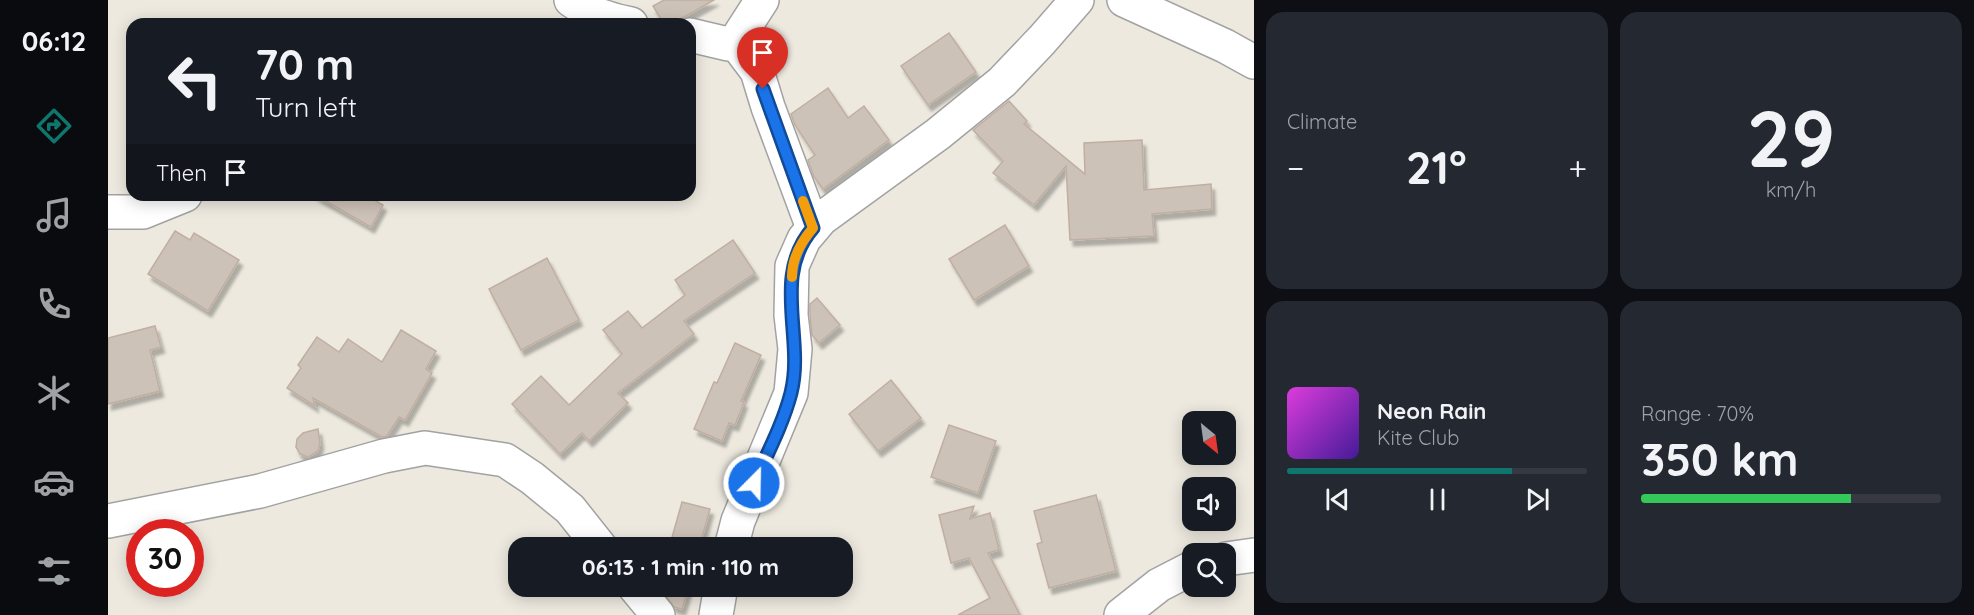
<!DOCTYPE html>
<meta charset="utf-8">
<style>
:root{--surface:#171b24;--page:#242831;--text:#f1f3f6;--muted:#9ea1a6;--line:#363941;--accent:#0f766e}
body{margin:0;font-family:Quicksand,sans-serif;background:var(--page);color:var(--text);height:100vh;display:flex;flex-direction:column;font-size:22px;white-space:nowrap}
*{box-sizing:border-box;margin:0}
p{font-size:20px;color:var(--muted)}
.icon{flex:none;width:33px;height:33px;fill:none;stroke:currentColor;stroke-width:2;stroke-linecap:round;stroke-linejoin:round}
.map{position:relative;flex:1;overflow:hidden}
.panel{display:flex;flex-direction:column;gap:12px;padding:12px;background:#0d0f14;width:720px}
.panel>*{flex:none}
.top-card{position:absolute;left:18px;top:18px;width:570px;height:183px;border-radius:18px;box-shadow:0 3px 15px #0003;background:#171b24;color:var(--text);overflow:hidden}
.needle{width:39px;rotate:151deg}
.fabs{position:absolute;left:1074px;top:411px;display:grid;gap:12px}
.fabs a{display:grid;place-items:center;width:54px;height:54px;border-radius:12px;background:var(--surface);box-shadow:0 3px 15px #0003;font-size:30px}
.speed{position:absolute;left:18px;top:519px;display:flex;gap:12px;font-size:30px;font-weight:700;text-align:center}
.speed>*{display:grid;place-content:center;width:78px;height:78px;border-radius:50%;background:var(--surface);box-shadow:0 3px 15px #0003;line-height:1}
.speed .limit{border:9px solid #d22;background:#fff;color:#111}
.pin{position:absolute;display:grid;place-items:center;width:51px;height:51px;color:#fff;margin:-62px -26px;border-radius:50% 50% 50% 0;rotate:-45deg;box-shadow:0 0 6px #0007}
.pin .icon{rotate:45deg}
.me{position:absolute;width:66px;margin:-33px;rotate:23deg;stroke-linejoin:round;filter:drop-shadow(0 0 4px #0008)}
.turn{display:flex;align-items:center;gap:21px;height:126px;padding:0 30px;font-size:27px}
.turn .icon{width:78px;height:78px;stroke-width:2.5}
.turn b{display:block;font-size:42px;line-height:51px}
.then{display:flex;align-items:center;height:57px;padding:0 30px;background:#0003;gap:12px;font-size:22px}
.big{font-size:45px;font-weight:700;line-height:1.1}
.panel .card{flex:1;display:flex;flex-direction:column;justify-content:center;gap:9px;min-width:0;padding:0 21px;border-radius:18px;background:var(--page)}
.panel .dial{align-items:center;gap:0}
.dial b{font-size:78px;line-height:1}
.song{display:flex;align-items:center;gap:18px}
.cover{width:72px;height:72px;border-radius:9px;background:linear-gradient(135deg,hsl(300 70% 55%),hsl(260 70% 35%))}
.played{height:6px;border-radius:3px;background:linear-gradient(90deg,var(--accent) 75%,var(--line) 75%)}
.keys{display:flex;justify-content:space-around;direction:ltr}
.heat{display:flex;justify-content:space-between;align-items:center;font-size:33px;direction:ltr}
.charge{height:9px;border-radius:4px;background:linear-gradient(90deg,#34c759 70%,var(--line) 0)}
.panel .tiles{flex:1;display:grid;gap:12px;grid-template-columns:repeat(2,1fr)}
.trip{position:absolute;left:400px;top:537px;width:345px;height:60px;border-radius:18px;background:var(--surface);box-shadow:0 3px 15px #0003;font-weight:700;line-height:60px;text-align:center}
main{display:flex;flex:1;min-height:0}
.dock{display:flex;flex-direction:column;width:108px;justify-content:space-around;align-items:center;background:#090b0e;color:var(--muted)}
.dock .icon{width:42px;height:42px}
.dock .selected{color:var(--accent)}
.dock b{font-size:27px;color:var(--text)}
.map>svg:first-child{display:block}
</style>
<main>
<nav class="dock">
<b>06:12</b>
<svg class="icon selected" aria-label="directions" viewBox="0 0 24 24"><path d="M12 3l9 9-9 9-9-9zM9 14v-3h6M13 9l2 2-2 2"/></svg>
<svg class="icon" aria-label="music" viewBox="0 0 24 24"><path d="M9 18V5l10-2v13"/><circle cx="6" cy="18" r="3"/><circle cx="16" cy="16" r="3"/></svg>
<svg class="icon" aria-label="phone" viewBox="0 0 24 24"><path d="M5 4h4l2 5-3 2q2 4 5 5l2-3 5 2v4C11 20 4 13 5 4z"/></svg>
<svg class="icon" aria-label="climate" viewBox="0 0 24 24"><path d="M12 3v18M4 7l16 10M4 17L20 7"/></svg>
<svg class="icon" aria-label="car" viewBox="0 0 24 24"><path d="M5 17H2v-5l4-1 3-4h7l3 4 3 1v5h-3M9 17h6M6 11h13"/><circle cx="7" cy="17" r="2"/><circle cx="17" cy="17" r="2"/></svg>
<svg class="icon" aria-label="filters" viewBox="0 0 24 24"><path d="M4 7h16M4 17h16"/><circle cx="9" cy="7" r="2"/><circle cx="15" cy="17" r="2"/></svg>
</nav>
<div class="map">
<svg width="1146" height="615" viewBox="0 0 1146 615">
<defs>
<filter id="shadow"><feDropShadow dx="3.5" dy="6" stdDeviation="1.5" flood-color="#0004"/></filter>
</defs>
<rect width="100%" height="100%" fill="#ede9df"/>
<!-- building -->
<g fill="#cdc2b8" stroke="#c0afa1" stroke-width="1.5" filter="url(#shadow)">
<polygon points="556,0 606,0 564,24 556,24 545,6"/>
<polygon points="841,33 868,72 820,105 793,66"/>
<polygon points="720,88 740,118 756,106 781,140 715,189 706,177 700,160 707,155 687,125 683,114"/>
<polygon points="901,101 919,121 916,124 977,174 976,143 1034,140 1036,190 1103,184 1104,209 1044,214 1046,236 962,240 958,166 926,205 885,173 895,161 865,130"/>
<polygon points="207,195 258,195 275,205 263,227"/>
<polygon points="897,225 921,266 866,300 841,259"/>
<polygon points="67,231 82,240 86,233 131,260 100,311 40,274"/>
<polygon points="625,240 647,273 576,321 586,334 510,393 520,403 481,441 474,433 452,454 404,404 433,376 461,405 514,354 495,330 520,311 534,328 577,295 567,280"/>
<polygon points="439,258 471,320 413,350 381,289"/>
<polygon points="709,298 732,325 711,343 704,335 702,314 702,304"/>
<polygon points="47,326 53,347 42,350 52,391 0,404 0,338"/>
<polygon points="293,330 328,351 318,369 324,373 297,420 291,417 279,436 274,437 205,398 207,406 179,388 193,368 190,365 209,337 231,352 240,339 274,362"/>
<polygon points="627,343 653,355 633,401 636,402 627,425 621,423 614,441 586,429 606,382 609,383"/>
<polygon points="783,380 813,418 770,451 741,414"/>
<polygon points="841,425 888,441 870,493 823,477"/>
<polygon points="210,429 212,443 210,451 200,457 192,454 188,447 189,439 195,433"/>
<polygon points="988,495 1008,571 941,588 929,544 934,542 926,511"/>
<polygon points="574,502 602,509 591,548 561,548"/>
<polygon points="866,506 862,519 882,513 891,550 880,553 912,615 850,615 882,598 861,558 843,563 831,515"/>
<polygon points="551,586 581,586 574,609 566,607"/>
</g>
<g fill="none" stroke-linecap="round" stroke-linejoin="round">
<defs>
<g id="minor">
<path d="M463,0C481,13 501,20 523,24"/>
<polyline points="1016,0 1117,46 1146,62"/>
<polyline points="582,35 620,44 627,42 649,71 660,107 705,228"/>
<polyline points="627,42 654,0"/>
<polyline points="0,212 35,212 77,195"/>
<polyline points="0,521 152,491 276,456 317,448 397,460 424,478 462,509 493,548"/>
<polyline points="623,548 630,521 683,393 687,349 683,315 684,266 696,239 713,219 830,134 894,82 934,40 969,0"/>
<polyline points="1118,559 1146,555"/>
<polyline points="526,586 550,615"/>
<polyline points="608,615 613,586"/>
<polyline points="1013,615 1051,585 1084,568"/>
</g>
</defs>
<!-- minor casing -->
<use href="#minor" stroke="#a2a2a2" stroke-width="36"/>
<!-- minor -->
<use href="#minor" stroke="#fff" stroke-width="33"/>
</g>
<g fill="none" stroke-linecap="round" stroke-linejoin="round">
<defs>
<path id="route" d="M646,483C659,454 675,424 683,393C697,338 663,276 705,228L655,89"/>
</defs>
<!-- route casing -->
<use href="#route" stroke="#114b97" stroke-width="15"/>
<!-- route -->
<use href="#route" stroke="#1a73e8" stroke-width="10"/>
<!-- slow -->
<path stroke="#f59e0b" stroke-width="10" d="M684,277C684,259 693,242 705,228L695,201"/>
</g>
</svg>
<div class="fabs">
<a><svg class="needle" viewBox="-14 -14 28 28"><path d="M0-13l5 13h-10z" fill="#e53935"/><path d="M0 13l5-13h-10z" fill="#9ea1a6"/></svg></a>
<a><svg class="icon" aria-label="sound" viewBox="0 0 24 24"><path d="M4 9h4l5-4v14l-5-4H4zM17 9q2 3 0 6"/></svg></a>
<a><svg class="icon" aria-label="search" viewBox="0 0 24 24"><circle cx="10" cy="10" r="6"/><path d="M15 15l6 6"/></svg></a>
</div>
<div class="speed"><div class="limit">30</div></div>
<div class="pin" style="left:655px;top:89px;background:#d93025"><svg class="icon" aria-label="arrive" viewBox="0 0 24 24"><path d="M6 21V4h12l-3 4 3 4H6"/></svg></div>
<svg class="me" style="left:646px;top:483px" viewBox="-20 -20 40 40"><circle r="17" fill="#1a73e8" stroke="#fff" stroke-width="3"/><path d="M0-11L8 9 0 5-8 9z" fill="#fff"/></svg>
<div class="trip">06:13 · 1 min · 110 m</div>
<div class="top-card">
<div class="turn"><svg class="icon" aria-label="left" viewBox="0 0 24 24"><path d="M17 20v-9H6M10 6l-5 5 5 5"/></svg><div><b>70 m</b>Turn left</div></div>
<div class="then">Then<svg class="icon" aria-label="arrive" viewBox="0 0 24 24"><path d="M6 21V4h12l-3 4 3 4H6"/></svg></div>
</div>
</div>
<section class="panel">
<div class="tiles">
<div class="card"><p>Climate</p>
<div class="heat"><a>−</a><b class="big">21°</b><a>+</a></div>
</div>
<div class="card dial"><b>29</b><p>km/h</p></div>
<div class="card">
<div class="song"><i class="cover"></i><div><b>Neon Rain</b><p>Kite Club</p></div></div>
<div class="played"></div>
<div class="keys"><svg class="icon" aria-label="previous" viewBox="0 0 24 24"><path d="M18 5L8 12l10 7zM5 5v14"/></svg><svg class="icon" aria-label="pause" viewBox="0 0 24 24"><path d="M8 5v14M16 5v14"/></svg><svg class="icon" aria-label="next" viewBox="0 0 24 24"><path d="M6 5l10 7-10 7zM19 5v14"/></svg></div>
</div>
<div class="card"><p>Range · 70%</p><b class="big">350 km</b><div class="charge"></div></div>
</div>
</section>
</main>
